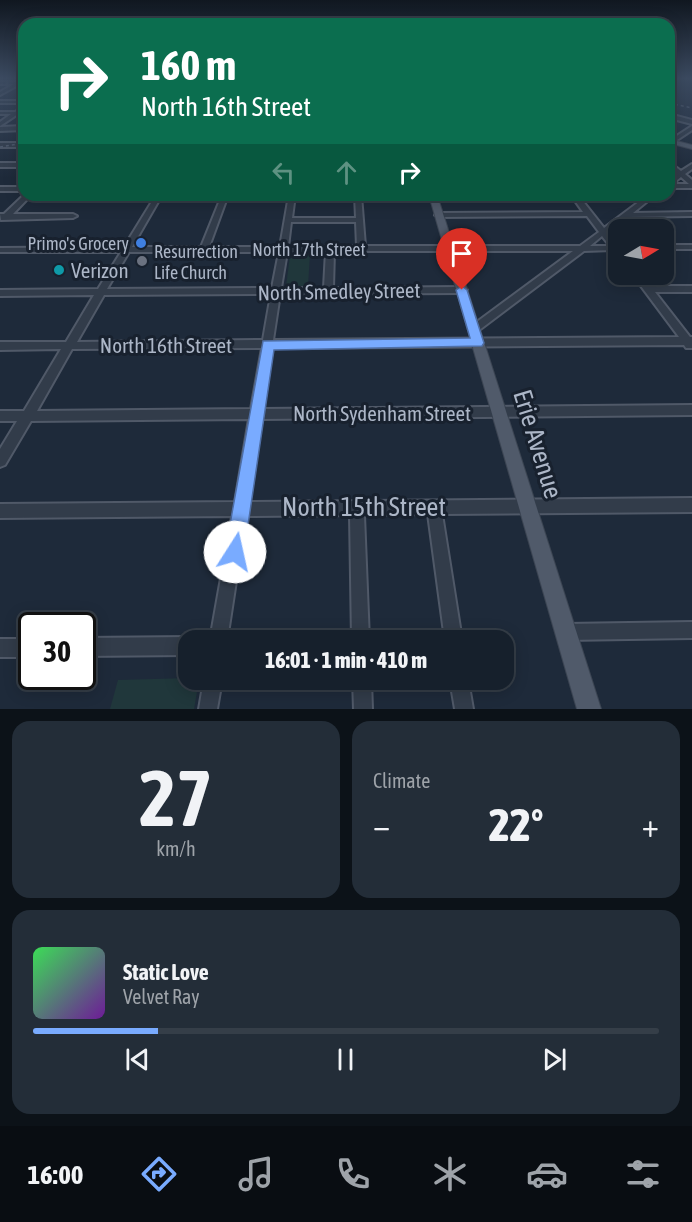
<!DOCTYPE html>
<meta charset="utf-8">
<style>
:root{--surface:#16202c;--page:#232d38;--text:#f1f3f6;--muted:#9ea3a9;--line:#353e48;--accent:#79abff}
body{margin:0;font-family:"Asap Condensed",sans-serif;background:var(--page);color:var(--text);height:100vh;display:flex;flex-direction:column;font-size:22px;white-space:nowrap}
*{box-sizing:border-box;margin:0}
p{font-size:20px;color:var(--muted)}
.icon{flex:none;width:33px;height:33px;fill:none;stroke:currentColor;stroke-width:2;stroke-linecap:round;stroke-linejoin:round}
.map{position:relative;height:709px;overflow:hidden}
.drawer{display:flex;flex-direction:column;gap:12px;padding:12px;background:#0c1218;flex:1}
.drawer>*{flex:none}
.top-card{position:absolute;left:18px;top:18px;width:657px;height:183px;border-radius:18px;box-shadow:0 3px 15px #0003,0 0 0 2px var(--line);background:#0b6e4f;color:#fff;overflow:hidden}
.needle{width:39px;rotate:80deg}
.buttons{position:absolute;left:608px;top:219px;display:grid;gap:12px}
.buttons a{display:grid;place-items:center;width:66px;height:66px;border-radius:12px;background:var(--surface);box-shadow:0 3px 15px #0003,0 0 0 2px var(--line);font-size:30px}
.speed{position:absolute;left:18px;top:612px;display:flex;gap:12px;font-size:30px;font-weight:700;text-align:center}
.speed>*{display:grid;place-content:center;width:78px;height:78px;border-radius:50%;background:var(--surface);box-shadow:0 3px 15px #0003,0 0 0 2px var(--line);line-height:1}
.speed .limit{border:3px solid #111;border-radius:9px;background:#fff;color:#111}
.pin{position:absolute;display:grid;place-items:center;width:51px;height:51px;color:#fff;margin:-62px -26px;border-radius:50% 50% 50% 0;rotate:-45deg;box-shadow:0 0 6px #0007}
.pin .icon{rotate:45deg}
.me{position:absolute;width:66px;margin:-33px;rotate:10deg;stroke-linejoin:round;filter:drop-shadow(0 0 4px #0008)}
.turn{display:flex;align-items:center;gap:21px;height:126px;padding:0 24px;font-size:27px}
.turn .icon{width:78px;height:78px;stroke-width:2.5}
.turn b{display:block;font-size:42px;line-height:51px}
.lanes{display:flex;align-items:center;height:57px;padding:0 24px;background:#0003;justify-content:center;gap:30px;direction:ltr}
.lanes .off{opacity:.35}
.big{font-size:45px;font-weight:800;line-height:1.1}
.drawer .widget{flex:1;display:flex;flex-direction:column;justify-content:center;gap:9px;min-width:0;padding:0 21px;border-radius:18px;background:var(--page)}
.drawer .dial{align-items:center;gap:0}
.dial b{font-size:78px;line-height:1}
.song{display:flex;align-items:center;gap:18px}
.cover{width:72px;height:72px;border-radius:9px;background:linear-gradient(135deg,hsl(130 70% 55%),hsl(280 70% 35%))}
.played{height:6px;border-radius:3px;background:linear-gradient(90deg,var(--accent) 20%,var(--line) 20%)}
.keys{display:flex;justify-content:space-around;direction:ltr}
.heat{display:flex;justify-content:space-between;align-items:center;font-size:33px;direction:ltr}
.drawer .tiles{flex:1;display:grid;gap:12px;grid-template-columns:1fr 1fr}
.widget:last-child{grid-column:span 2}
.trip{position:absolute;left:178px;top:630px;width:336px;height:60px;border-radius:18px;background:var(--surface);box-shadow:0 3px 15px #0003,0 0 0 2px var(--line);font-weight:800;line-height:60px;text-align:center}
.tab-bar{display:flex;height:96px;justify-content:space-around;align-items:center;background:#090d12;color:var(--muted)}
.tab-bar .icon{width:42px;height:42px}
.tab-bar .current{color:var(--accent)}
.tab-bar b{font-size:27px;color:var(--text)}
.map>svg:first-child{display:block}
</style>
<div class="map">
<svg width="692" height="709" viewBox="0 0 692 709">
<rect width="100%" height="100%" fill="#1e2a3a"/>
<!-- green -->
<g fill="#20373b">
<polygon points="310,254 308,286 286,287 290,255"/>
<polygon points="189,678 199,680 194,709 110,709 118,680"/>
</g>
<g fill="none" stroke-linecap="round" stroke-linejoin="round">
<defs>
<g id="minor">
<polygon points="0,82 24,82 24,84 20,84 0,95 0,92 14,84 0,84"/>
<rect x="0" y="101" width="24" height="2"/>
<polygon points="24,107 24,110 0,126 0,122 11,114 0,114 0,112 15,112"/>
<polygon points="669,114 692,120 692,124 669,118"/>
<polygon points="24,126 24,130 0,131 0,127"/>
<polygon points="692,126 692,130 674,142 669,141"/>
<rect x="0" y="143" width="24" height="4"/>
<path d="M669,162L681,171L692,164V169L685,174L692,180V188H669V180L677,174L669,167ZM681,177L689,184H672Z"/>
<rect x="0" y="163" width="24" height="4"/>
<rect x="0" y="187" width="24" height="4"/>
<polygon points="24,195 31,195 13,214 73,214 77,216 73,218 1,220 0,214 4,214"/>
<path d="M156,195H162L132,247H201L222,195H228L209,247H280L289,195H295L292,218H356L355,195H361L365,246H580L599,232L587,216L439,217L435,215L439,213L583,212L571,195H578L604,228L648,195H655L633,213L692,212V216L627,217L608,233L618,246V253L613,250L584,251L474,334L469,330L470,327L573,251H334L333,288L462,287L467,290L462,293L280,294L273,340L679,337L632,274H641L650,286H692V292H655L690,337H692V348H686L684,345L272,348L263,409L692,405V415L261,419L249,502L692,498V512L442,514L462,640H445L428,514L364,515L369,640H352L350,515L246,516L227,640H210L232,516L0,518V504L235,502L249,419L31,421L5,465L0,467V449L17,421H0V411H24L61,349L0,350V342H66L94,295L0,296V290L98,289L121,252H0V248L124,247ZM291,222H356L357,246L288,247ZM602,236L610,246H590ZM326,251L324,288H281L287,252ZM129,252H279L272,288L107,289ZM271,294L263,340L77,342L104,295ZM262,348L251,409L37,411L72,349Z"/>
<rect x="663" y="245" width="29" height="4"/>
<polygon points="692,622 692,638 566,640 560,638 558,632 560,626 566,624"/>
<polygon points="189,637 195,640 189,640 189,655 82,656 82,638"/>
<rect x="0" y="639" width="32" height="18"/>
<polygon points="204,680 222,680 217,709 199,709"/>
<polygon points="353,680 371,680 372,709 354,709"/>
<polygon points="450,680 468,680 473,709 455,709"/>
</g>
<g id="major">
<polygon points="669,139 692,145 692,149 669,143"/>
<polygon points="429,195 437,195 601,709 577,709"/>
</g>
</defs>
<!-- minor casing -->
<use href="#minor" stroke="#505968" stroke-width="4"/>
<!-- major casing -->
<use href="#major" stroke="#3c4553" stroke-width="2"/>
<!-- minor -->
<use href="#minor" fill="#323c4a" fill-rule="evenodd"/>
<!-- major -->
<use href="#major" fill="#505a6a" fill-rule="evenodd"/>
<!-- rail -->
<g stroke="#545f71" stroke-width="1.5" stroke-dasharray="3 3" stroke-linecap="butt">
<polyline points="0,85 23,79"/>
<polyline points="669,103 692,108"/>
<polyline points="0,147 24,143"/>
</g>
</g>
<!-- sky -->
<linearGradient id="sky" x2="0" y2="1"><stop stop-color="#101720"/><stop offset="0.44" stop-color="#3b4a60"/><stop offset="1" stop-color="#3b4a60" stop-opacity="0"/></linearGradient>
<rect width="692" height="178" fill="url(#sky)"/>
<!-- route -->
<polygon fill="#79abff" stroke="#4f6fa6" stroke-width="1.5" points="462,286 467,290 484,343 482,346 274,350 244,552 241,559 235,562 228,559 225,552 263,341 470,338 456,290"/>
<!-- markers -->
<circle fill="#3f7fe0" stroke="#18212e" stroke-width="2" cx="141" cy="243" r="6"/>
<circle fill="#6b7280" stroke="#18212e" stroke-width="2" cx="142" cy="261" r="6"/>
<circle fill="#0f9aa8" stroke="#18212e" stroke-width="2" cx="59" cy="270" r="6"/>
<g text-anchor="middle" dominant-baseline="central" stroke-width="6" stroke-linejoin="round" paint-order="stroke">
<!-- far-poi labels -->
<g font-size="18" fill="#acb6c7" stroke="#18212e" text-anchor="end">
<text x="129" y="243">Primo's Grocery</text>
<text x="154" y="251" text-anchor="start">Resurrection<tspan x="154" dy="21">Life Church</tspan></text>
</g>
<!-- far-street labels -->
<g font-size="18" fill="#acb6c7" stroke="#18212e">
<text x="309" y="249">North 17th Street</text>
</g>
<!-- poi labels -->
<g font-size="21" fill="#acb6c7" stroke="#18212e" text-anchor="start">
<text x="71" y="270">Verizon</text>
</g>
<!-- street labels -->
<g font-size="21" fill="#acb6c7" stroke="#18212e">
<text transform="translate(339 291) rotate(-1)">North Smedley Street</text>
<text x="166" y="345">North 16th Street</text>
<text x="382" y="413">North Sydenham Street</text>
</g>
<!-- near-street labels -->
<g font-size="26" fill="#acb6c7" stroke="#18212e">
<text transform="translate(538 444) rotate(73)">Erie Avenue</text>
<text x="364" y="507">North 15th Street</text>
</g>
</g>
</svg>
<div class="buttons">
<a><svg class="needle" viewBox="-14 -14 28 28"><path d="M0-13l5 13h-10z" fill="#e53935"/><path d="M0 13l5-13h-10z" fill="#9ea3a9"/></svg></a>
</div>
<div class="speed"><div class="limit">30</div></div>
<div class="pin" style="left:462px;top:290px;background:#d93025"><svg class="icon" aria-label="arrive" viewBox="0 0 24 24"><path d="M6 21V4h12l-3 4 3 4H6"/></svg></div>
<svg class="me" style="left:235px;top:552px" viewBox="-20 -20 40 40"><circle r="19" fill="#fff"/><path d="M0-13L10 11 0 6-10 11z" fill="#79abff"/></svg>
<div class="trip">16:01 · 1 min · 410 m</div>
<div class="top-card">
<div class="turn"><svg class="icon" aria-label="right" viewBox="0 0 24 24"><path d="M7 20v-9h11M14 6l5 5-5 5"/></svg><div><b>160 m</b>North 16th Street</div></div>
<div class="lanes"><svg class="icon off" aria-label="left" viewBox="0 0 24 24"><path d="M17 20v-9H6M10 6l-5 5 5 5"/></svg><svg class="icon off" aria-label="ahead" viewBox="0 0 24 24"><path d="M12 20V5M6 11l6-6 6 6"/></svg><svg class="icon" aria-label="right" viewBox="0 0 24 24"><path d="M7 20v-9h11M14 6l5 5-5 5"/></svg></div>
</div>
</div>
<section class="drawer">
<div class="tiles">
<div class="widget dial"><b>27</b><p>km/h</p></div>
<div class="widget"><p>Climate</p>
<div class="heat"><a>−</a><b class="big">22°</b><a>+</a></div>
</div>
<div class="widget">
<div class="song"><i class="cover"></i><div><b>Static Love</b><p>Velvet Ray</p></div></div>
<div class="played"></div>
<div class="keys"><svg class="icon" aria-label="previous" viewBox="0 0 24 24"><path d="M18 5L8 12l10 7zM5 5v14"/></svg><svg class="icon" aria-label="pause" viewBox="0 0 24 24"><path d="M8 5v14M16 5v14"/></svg><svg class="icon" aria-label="next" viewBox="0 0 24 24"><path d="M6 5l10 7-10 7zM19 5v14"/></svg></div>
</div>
</div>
</section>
<nav class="tab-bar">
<b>16:00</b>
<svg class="icon current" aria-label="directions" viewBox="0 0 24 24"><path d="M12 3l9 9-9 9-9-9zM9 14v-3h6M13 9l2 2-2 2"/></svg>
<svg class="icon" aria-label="music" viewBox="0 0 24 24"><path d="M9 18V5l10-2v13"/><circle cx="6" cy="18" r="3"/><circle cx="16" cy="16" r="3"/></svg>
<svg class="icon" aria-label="phone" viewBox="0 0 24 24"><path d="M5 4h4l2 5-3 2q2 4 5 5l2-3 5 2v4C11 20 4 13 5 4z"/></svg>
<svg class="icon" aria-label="climate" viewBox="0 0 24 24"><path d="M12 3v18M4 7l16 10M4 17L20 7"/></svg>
<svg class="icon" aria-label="car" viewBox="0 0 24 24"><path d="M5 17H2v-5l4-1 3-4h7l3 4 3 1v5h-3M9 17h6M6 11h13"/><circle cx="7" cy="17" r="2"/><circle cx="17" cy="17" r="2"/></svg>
<svg class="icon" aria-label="filters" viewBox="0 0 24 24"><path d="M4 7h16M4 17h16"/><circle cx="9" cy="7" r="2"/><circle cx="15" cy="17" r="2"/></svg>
</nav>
